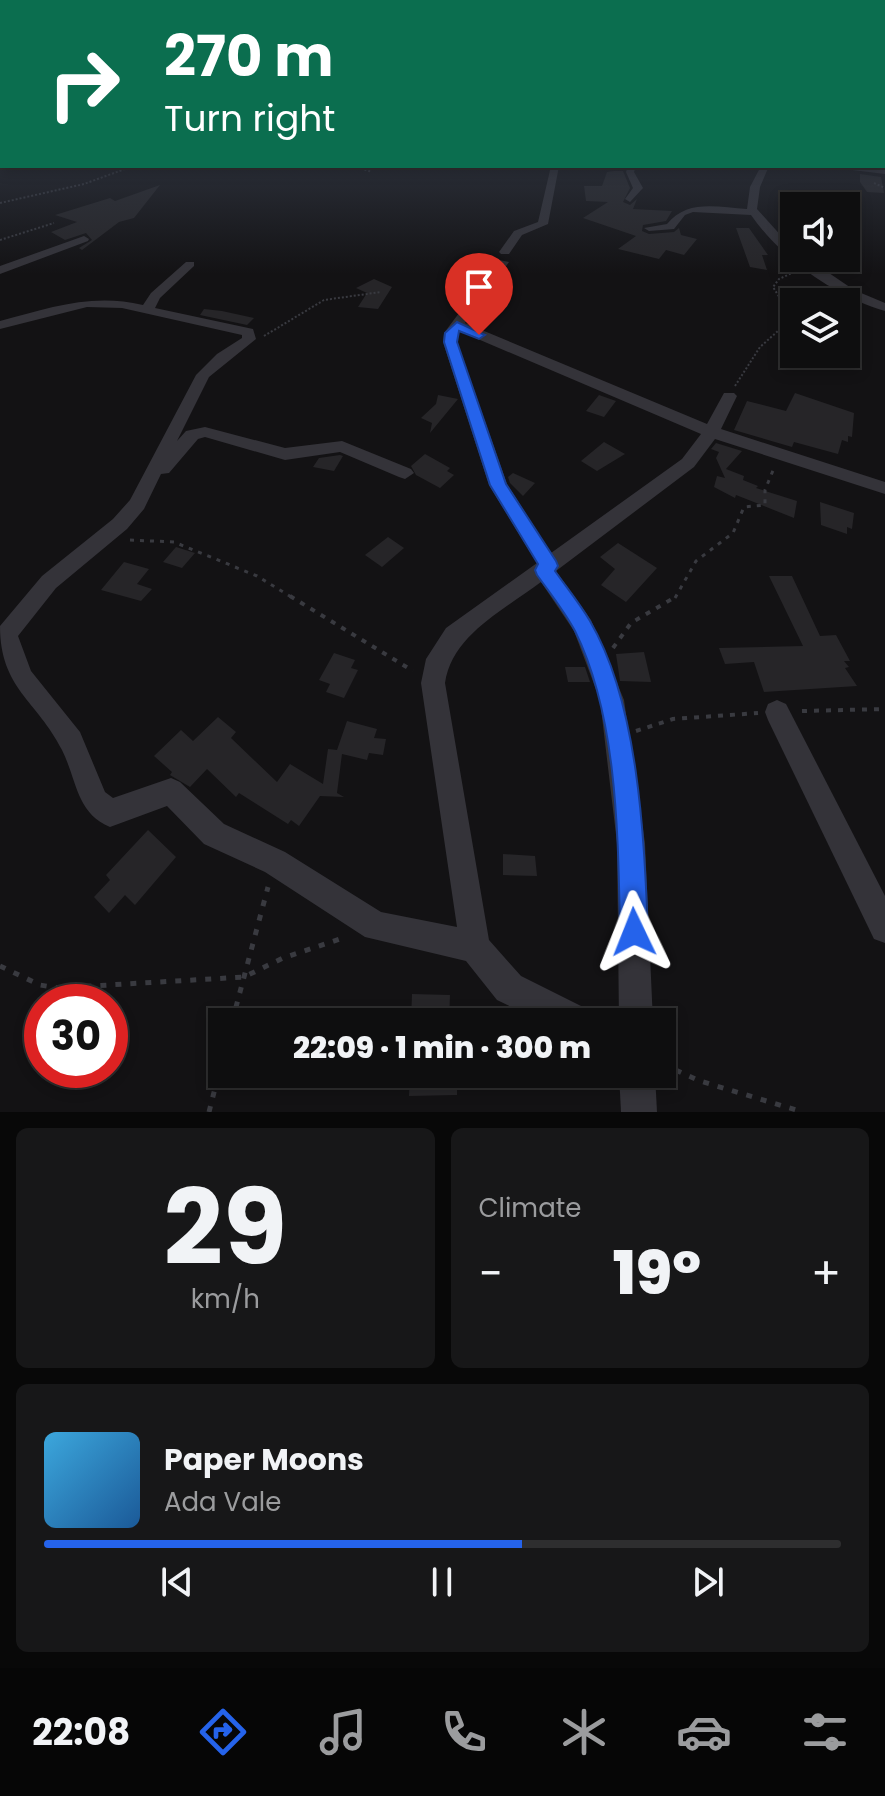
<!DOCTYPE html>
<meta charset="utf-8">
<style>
:root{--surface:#0e0e0f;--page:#171718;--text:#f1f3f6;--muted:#9b9c9e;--line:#2e2e2f;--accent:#2563eb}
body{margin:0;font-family:Poppins,sans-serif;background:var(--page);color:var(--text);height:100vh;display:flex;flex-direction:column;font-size:30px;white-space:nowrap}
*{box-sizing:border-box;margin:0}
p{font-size:26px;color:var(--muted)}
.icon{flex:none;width:44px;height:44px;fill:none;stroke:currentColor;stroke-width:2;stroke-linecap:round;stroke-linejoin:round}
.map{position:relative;height:1112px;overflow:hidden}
.sheet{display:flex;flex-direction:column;gap:16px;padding:16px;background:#080808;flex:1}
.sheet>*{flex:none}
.hud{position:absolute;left:0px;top:0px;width:886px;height:168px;box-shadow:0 4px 12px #0003,0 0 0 2px var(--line);background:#0b6e4f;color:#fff;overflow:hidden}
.fabs{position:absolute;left:780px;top:192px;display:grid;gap:16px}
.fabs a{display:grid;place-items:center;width:80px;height:80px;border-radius:0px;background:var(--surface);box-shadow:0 4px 12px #0003,0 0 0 2px var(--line);font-size:40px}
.speed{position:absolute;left:24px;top:984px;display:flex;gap:16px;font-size:40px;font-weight:700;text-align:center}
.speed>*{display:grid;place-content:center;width:104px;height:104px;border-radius:50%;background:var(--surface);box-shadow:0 4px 12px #0003,0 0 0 2px var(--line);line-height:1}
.speed .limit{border:12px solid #d22;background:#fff;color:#111}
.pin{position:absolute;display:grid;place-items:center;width:68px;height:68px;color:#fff;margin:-82px -34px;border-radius:50% 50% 50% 0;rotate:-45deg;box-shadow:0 0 8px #0007}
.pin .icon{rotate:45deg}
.me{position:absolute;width:88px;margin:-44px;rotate:358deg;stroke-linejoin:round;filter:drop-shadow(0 0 6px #0008)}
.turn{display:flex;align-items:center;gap:28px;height:168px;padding:0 32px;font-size:36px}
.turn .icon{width:104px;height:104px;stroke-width:2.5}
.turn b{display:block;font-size:56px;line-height:68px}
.big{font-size:60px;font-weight:800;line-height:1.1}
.sheet .tile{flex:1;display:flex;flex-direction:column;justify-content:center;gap:12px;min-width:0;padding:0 28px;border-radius:12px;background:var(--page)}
.sheet .dial{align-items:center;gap:0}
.dial b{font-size:104px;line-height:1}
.song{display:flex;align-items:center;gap:24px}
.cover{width:96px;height:96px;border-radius:12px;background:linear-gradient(135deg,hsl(200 70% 55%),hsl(210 70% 35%))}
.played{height:8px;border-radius:4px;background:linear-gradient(90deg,var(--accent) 60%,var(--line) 60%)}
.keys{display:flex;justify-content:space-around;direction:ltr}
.heat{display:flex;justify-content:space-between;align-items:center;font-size:44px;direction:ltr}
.sheet .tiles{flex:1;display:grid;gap:16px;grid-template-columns:1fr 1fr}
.tile:last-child{grid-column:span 2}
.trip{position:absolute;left:208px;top:1008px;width:468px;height:80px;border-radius:0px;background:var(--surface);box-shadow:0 4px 12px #0003,0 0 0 2px var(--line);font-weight:800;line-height:80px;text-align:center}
.dock{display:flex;height:128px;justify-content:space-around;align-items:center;background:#060606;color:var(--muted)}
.dock .icon{width:56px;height:56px}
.dock .current{color:var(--accent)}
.dock b{font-size:36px;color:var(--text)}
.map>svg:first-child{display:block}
</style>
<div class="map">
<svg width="885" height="1112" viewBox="0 0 885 1112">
<rect width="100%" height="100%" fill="#131214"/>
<!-- building -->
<g fill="#262528">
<polygon points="614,171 623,171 630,188 623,202 630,205 637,199 633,209 672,211 666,221 643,225 642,231 649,234 674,232 679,228 681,235 697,239 684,255 666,250 659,259 618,249 636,236 583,218 608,202 586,201 584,186 602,186 607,172"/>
<polygon points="860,174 881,177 884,193 867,192 860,182"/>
<polygon points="160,185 134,218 119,222 82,250 79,248 92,240 86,233 65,240 51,232 77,222 55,215 110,198 115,201"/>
<polygon points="736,228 749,228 768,255 762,255 767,270 750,267"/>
<polygon points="374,279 392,287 378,309 358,307 367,293 356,288"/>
<polygon points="204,309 222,311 254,318 247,325 200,315"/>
<polygon points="795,393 854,413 852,437 848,436 848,442 842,440 838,454 794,442 792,447 734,430 747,401 786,411"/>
<polygon points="438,395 458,399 430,433 432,423 421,418 436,404"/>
<polygon points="599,395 616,401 604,417 586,411"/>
<polygon points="604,442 625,454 597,471 581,461"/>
<polygon points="716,443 742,451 726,469 744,476 743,480 758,486 756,488 797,501 794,518 736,495 735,498 714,487 717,476 725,478 716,458 719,452 711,449"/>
<polygon points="425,454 450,468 447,471 454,475 440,488 416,475 411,466"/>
<polygon points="340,455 343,456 334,471 313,467 319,458"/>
<polygon points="513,473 535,483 523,496 510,483 508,477"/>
<polygon points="820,502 854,513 852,529 847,527 847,534 821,525"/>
<polygon points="388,537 404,548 382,567 365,555"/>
<polygon points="618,543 657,568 626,602 601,585 615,569 600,557"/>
<polygon points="176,547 195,553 182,568 163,562"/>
<polygon points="124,562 149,569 137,584 152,589 141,601 101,590"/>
<polygon points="769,576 792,576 820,636 836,635 850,661 844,661 849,667 845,668 857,686 764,692 754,662 725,664 719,648 803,646"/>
<polygon points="644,652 651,682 620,681 616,654"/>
<polygon points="334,653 355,660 351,668 358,670 344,698 326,692 330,684 319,680"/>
<polygon points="565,667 585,667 590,682 568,682"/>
<polygon points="218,717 236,732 231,738 277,782 290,764 323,784 328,749 337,750 347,721 377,729 374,738 386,739 383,755 369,753 367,760 342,754 337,793 344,797 320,796 299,826 291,820 288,824 239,793 236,797 207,769 190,787 170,775 172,772 154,756 181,730 193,741"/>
<polygon points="148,830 176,857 135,905 125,895 109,913 94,897 110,880 106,875"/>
<polygon points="503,854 535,856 537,876 503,875"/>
<polygon points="412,994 450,995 449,1022 411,1022"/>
<polygon points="410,1074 457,1074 457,1095 409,1096"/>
</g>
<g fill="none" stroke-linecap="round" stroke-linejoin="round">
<!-- path-far3 -->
<g stroke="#393a40" stroke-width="2" stroke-dasharray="2 2" stroke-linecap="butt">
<polyline points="353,166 372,172"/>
<polyline points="733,166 738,166"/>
<polyline points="499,168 504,166"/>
<polyline points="874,183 885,188"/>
<polyline points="0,203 84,184 133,166"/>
<polyline points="0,240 54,223"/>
<polyline points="264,336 324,300 381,292"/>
<polyline points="735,386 760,347 788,322 788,311 773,287 779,279 792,273"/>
</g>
<!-- path-far2 -->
<g stroke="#393a40" stroke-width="3" stroke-dasharray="4 6" stroke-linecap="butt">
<polyline points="130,540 174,542 257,576 293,598"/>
<polyline points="675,598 696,561 733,533 744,507 765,505 765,490 774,468"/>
</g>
<!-- path-far1 -->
<g stroke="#393a40" stroke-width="4" stroke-dasharray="5 7" stroke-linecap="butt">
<polyline points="290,596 413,671"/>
<polyline points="613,648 631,623 677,596"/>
<polyline points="802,711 885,709"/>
<polyline points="636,731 673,719 758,713"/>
</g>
<!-- path -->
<g stroke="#393a40" stroke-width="5" stroke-dasharray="6 9" stroke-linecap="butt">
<polyline points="0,966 40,985 58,988 244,977 283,958 346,937"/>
<polyline points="232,1022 268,887"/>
<polyline points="662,1064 700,1081 803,1112"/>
<polyline points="209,1112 222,1061"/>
</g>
<!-- minor -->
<g fill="#343339" fill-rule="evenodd">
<rect x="884" y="125" width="1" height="4"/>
<polygon points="551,166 559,166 548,224 522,235 509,254 501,254 499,252 514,231 538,222"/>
<polygon points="628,166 636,166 634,172 643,188 630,202 625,199 633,188 626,172"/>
<path d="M761,166H769L760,187L757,209L794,250V258H807L854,290L885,303V311C834,296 781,258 751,215L693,212L685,215L674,229L649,231L644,228L667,224C687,199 717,207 747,209L750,187Z"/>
<polygon points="840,166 885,168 885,174 844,169"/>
<polygon points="84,236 89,239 88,241 0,274 0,266"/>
<path d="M499,260L509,262L465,323L707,424L724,393H734L737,396L721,429L885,482V494L715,439L694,467L556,571L591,620L624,700L645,843L653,1022H619L617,843L600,700L574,631L541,582C504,610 452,635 445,683L489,940L521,976L589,1010L594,1022H542L497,1000L466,961L365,937L265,872L204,844L167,806L110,827C76,813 77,780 62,750C37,700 0,689 0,626L42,576L113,519L130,500L196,375L217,354L242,338V335L122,308L87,307L0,329V321C50,308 91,293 143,305L151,293L186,262H194V266L160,298L155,308L253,329L256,339L209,377L177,441L186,431L205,427L285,448L342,441L411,469L414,473L405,479L399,477L340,452L285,460L205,437L198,439L169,473L161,474L144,509L127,529L56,588L18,636L31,671L80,732L105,792L113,798L171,778L180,782L224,824L285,852L381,912L457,927L421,683L426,659L446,628L537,563L489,485L443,342L444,333ZM459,331L701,434L682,459L551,553L507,484L457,342Z"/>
<polygon points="777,700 786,704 885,896 885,943 874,939 768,720 765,712 768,704"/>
<polygon points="619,1074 655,1074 657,1112 621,1112"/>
</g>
</g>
<!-- sky -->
<linearGradient id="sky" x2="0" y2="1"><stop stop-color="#0a0a0b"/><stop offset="0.43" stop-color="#333945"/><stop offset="1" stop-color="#333945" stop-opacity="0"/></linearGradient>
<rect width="885" height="274" fill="url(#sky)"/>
<!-- route -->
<path fill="#2563eb" stroke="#184099" stroke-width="2" d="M457,322L485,335L479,339L459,331L457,342L506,484L556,561L558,566L555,571C567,588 580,604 590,621C639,705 644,837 648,932L644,942L634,946L624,942L620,932C618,837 618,718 575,631C565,612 550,593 537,575L535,570L538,564L490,485L444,342L445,333Z"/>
</svg>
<div class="fabs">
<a><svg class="icon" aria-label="sound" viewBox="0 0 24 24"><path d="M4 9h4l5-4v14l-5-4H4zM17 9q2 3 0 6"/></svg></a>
<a><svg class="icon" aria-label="layers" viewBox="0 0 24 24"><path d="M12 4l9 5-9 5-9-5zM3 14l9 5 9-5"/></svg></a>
</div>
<div class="speed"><div class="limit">30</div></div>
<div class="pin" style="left:479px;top:335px;background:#d93025"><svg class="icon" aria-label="arrive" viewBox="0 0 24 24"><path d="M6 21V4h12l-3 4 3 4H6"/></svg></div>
<svg class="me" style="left:634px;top:932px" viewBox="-20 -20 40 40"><path d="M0-17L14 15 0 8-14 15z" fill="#2563eb" stroke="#fff" stroke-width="4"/></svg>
<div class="trip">22:09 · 1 min · 300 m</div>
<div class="hud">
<div class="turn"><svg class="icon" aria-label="right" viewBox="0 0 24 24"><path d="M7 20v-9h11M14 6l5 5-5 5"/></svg><div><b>270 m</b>Turn right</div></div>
</div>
</div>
<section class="sheet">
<div class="tiles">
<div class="tile dial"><b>29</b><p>km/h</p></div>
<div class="tile"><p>Climate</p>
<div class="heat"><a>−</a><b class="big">19°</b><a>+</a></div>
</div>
<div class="tile">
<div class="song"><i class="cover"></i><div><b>Paper Moons</b><p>Ada Vale</p></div></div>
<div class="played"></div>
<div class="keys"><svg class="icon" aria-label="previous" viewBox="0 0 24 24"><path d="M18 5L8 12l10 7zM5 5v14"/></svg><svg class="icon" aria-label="pause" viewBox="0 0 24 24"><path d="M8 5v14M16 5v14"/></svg><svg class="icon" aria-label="next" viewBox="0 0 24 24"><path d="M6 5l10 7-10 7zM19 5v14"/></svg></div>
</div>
</div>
</section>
<nav class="dock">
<b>22:08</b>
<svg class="icon current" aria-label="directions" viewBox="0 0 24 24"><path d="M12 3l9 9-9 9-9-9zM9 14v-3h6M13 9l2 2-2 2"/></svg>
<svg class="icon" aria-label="music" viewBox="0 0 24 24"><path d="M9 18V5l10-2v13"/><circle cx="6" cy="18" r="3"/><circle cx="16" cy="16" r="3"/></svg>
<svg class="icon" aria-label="phone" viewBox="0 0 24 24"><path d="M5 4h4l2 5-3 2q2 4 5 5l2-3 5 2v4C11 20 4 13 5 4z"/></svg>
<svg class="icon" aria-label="climate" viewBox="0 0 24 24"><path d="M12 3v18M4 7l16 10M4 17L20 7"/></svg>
<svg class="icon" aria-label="car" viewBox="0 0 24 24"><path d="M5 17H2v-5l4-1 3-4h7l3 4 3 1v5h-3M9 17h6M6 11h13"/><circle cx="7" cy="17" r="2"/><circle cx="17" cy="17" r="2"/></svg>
<svg class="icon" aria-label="filters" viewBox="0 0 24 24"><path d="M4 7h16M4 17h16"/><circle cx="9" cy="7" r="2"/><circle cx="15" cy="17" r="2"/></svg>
</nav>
